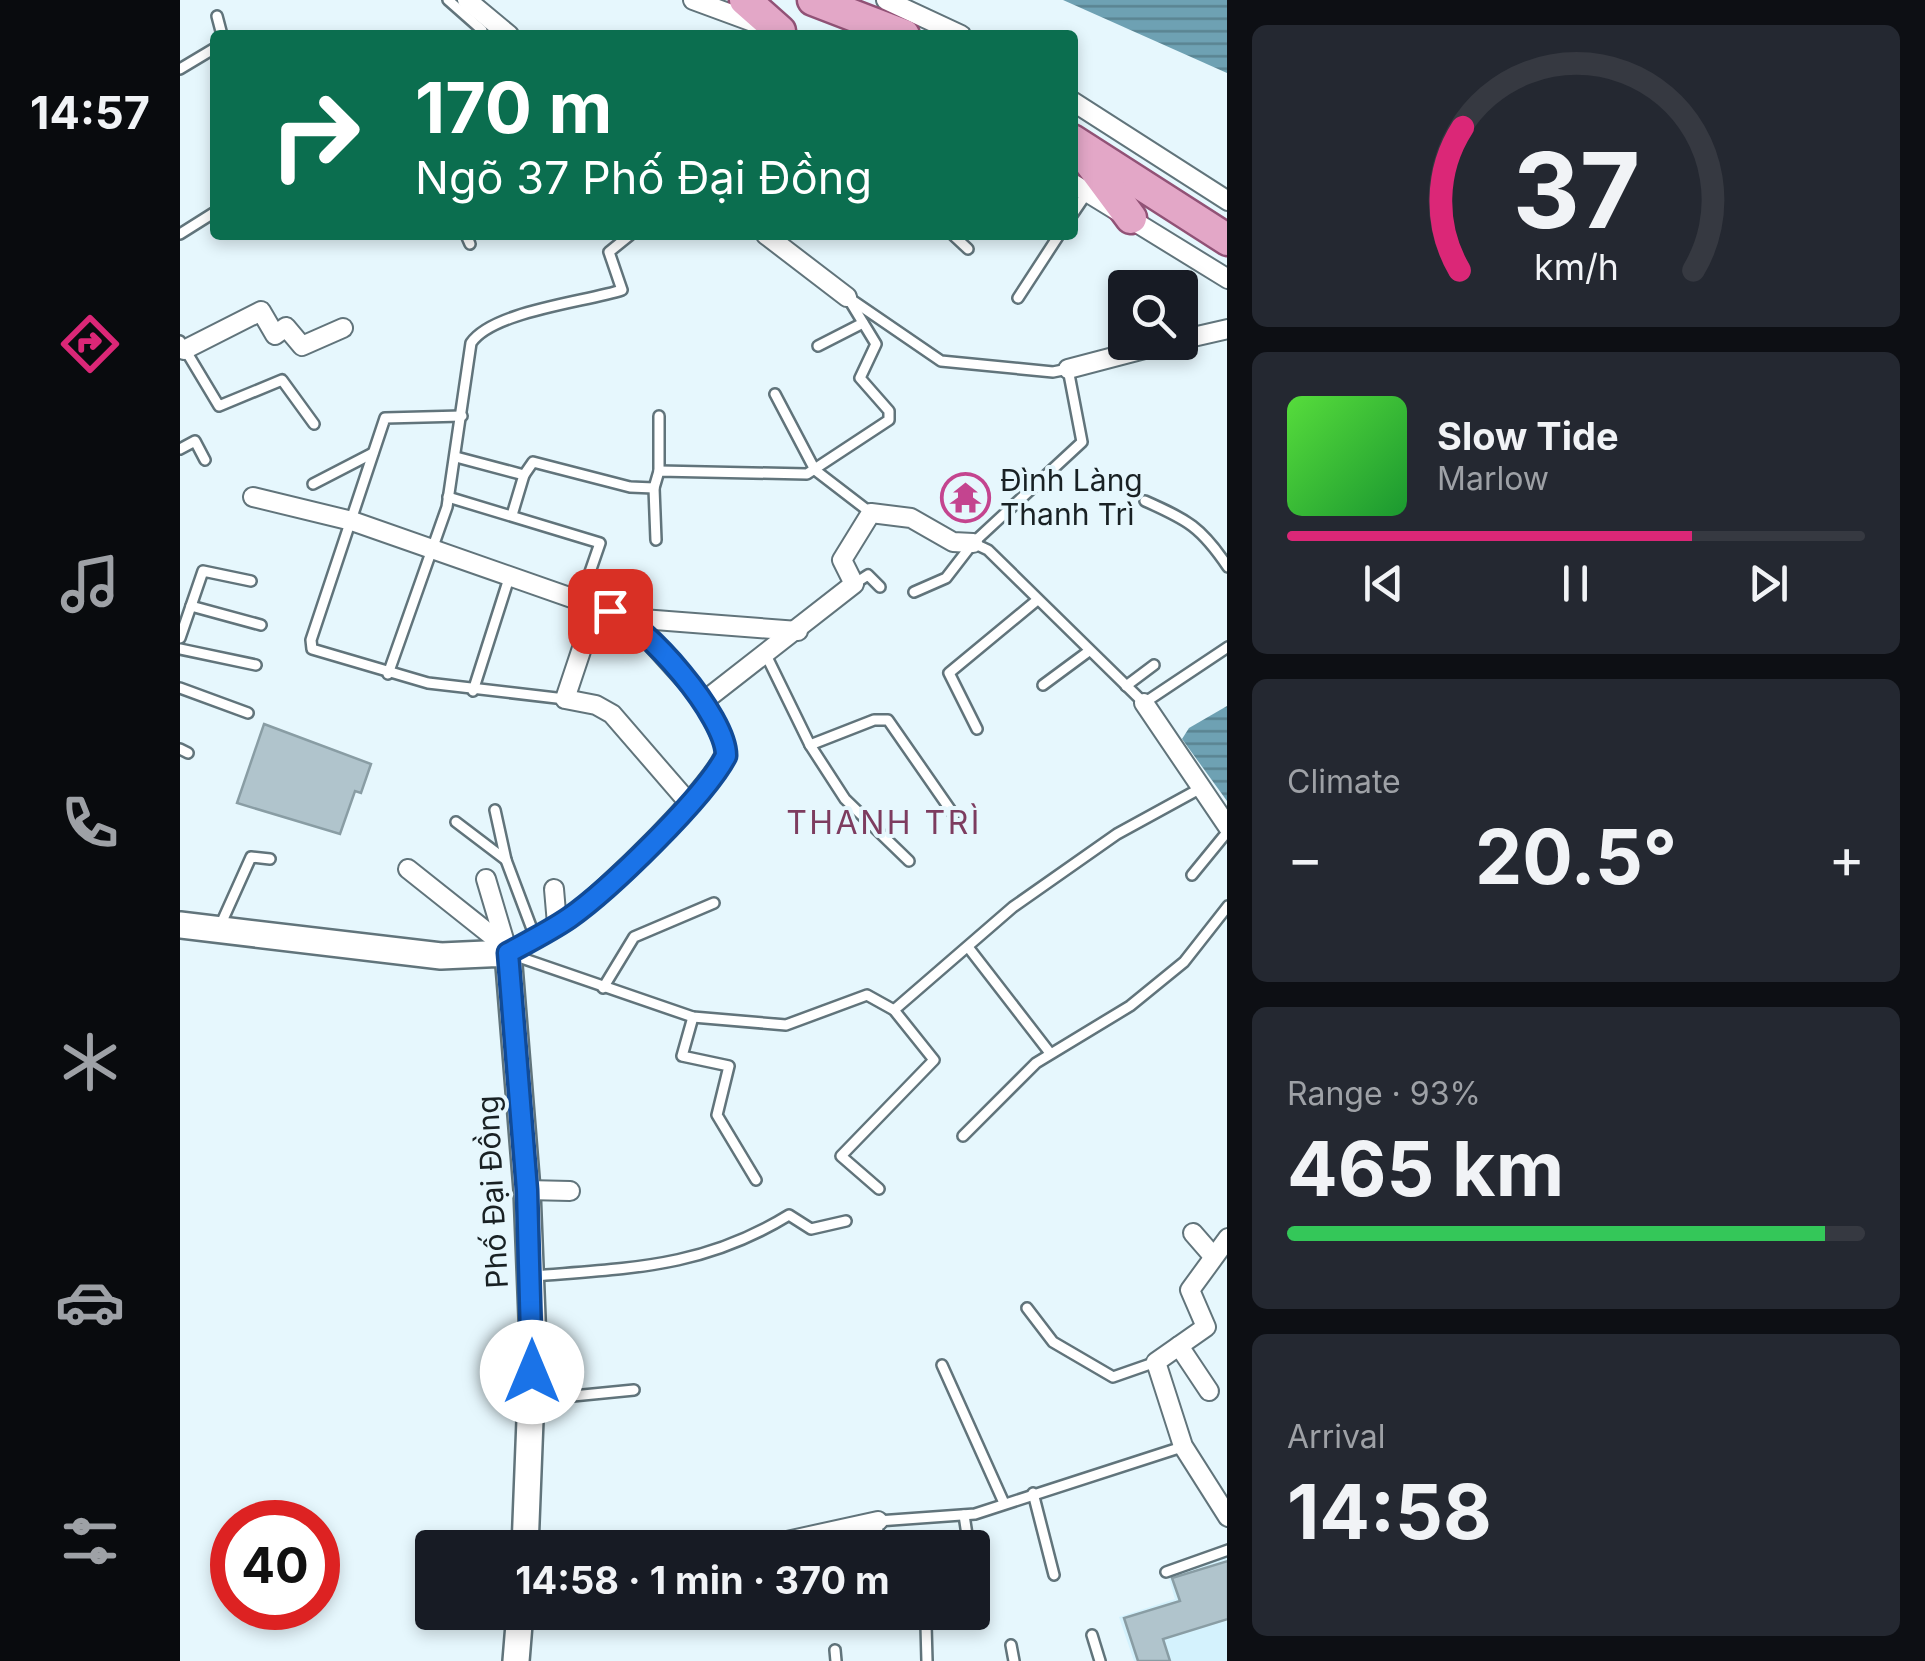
<!DOCTYPE html>
<meta charset="utf-8">
<style>
:root{--surface:#171b24;--page:#242831;--text:#f1f3f6;--muted:#9ea1a6;--line:#363941;--accent:#db2777}
body{margin:0;font-family:Inter,sans-serif;background:var(--page);color:var(--text);height:100vh;display:flex;flex-direction:column;font-size:38px;white-space:nowrap}
*{box-sizing:border-box;margin:0}
p{font-size:32px;color:var(--muted)}
.icon{flex:none;width:55px;height:55px;fill:none;stroke:currentColor;stroke-width:2;stroke-linecap:round;stroke-linejoin:round}
.map{position:relative;flex:1;overflow:hidden}
.side{display:flex;flex-direction:column;gap:25px;padding:25px;background:#0d0f14;width:698px}
.side>*{flex:none}
.banner{position:absolute;left:30px;top:30px;width:868px;height:210px;border-radius:10px;box-shadow:0 5px 15px #0003;background:#0b6e4f;color:#fff;overflow:hidden}
.tools{position:absolute;left:928px;top:270px;display:grid;gap:20px}
.tools a{display:grid;place-items:center;width:90px;height:90px;border-radius:10px;background:var(--surface);box-shadow:0 5px 15px #0003;font-size:50px}
.speed{position:absolute;left:30px;top:1500px;display:flex;gap:20px;font-size:50px;font-weight:700;text-align:center}
.speed>*{display:grid;place-content:center;width:130px;height:130px;border-radius:50%;background:var(--surface);box-shadow:0 5px 15px #0003;line-height:1}
.speed .limit{border:15px solid #d22;background:#fff;color:#111}
.pin{position:absolute;display:grid;place-items:center;width:85px;height:85px;color:#fff;margin:-42px;border-radius:20px;box-shadow:0 5px 15px #0006}
.me{position:absolute;width:110px;margin:-55px;rotate:0deg;stroke-linejoin:round;filter:drop-shadow(0 0 8px #0008)}
.turn{display:flex;align-items:center;gap:35px;height:210px;padding:0 40px;font-size:45px}
.turn .icon{width:130px;height:130px;stroke-width:2.5}
.turn b{display:block;font-size:70px;line-height:85px}
.big{font-size:75px;font-weight:700;line-height:1.1}
.side .tile{flex:1;display:flex;flex-direction:column;justify-content:center;gap:15px;min-width:0;padding:0 35px;border-radius:15px;background:var(--page)}
.side .dial{align-items:center;gap:0}
.dial svg{height:260px;overflow:visible;fill:none;stroke:var(--line);stroke-width:7;stroke-linecap:round;text-anchor:middle}
.dial text{fill:var(--text);stroke:none}
.song{display:flex;align-items:center;gap:30px}
.cover{width:120px;height:120px;border-radius:15px;background:linear-gradient(135deg,hsl(110 70% 55%),hsl(130 70% 35%))}
.played{height:10px;border-radius:5px;background:linear-gradient(90deg,var(--accent) 70%,var(--line) 70%)}
.keys{display:flex;justify-content:space-around;direction:ltr}
.heat{display:flex;justify-content:space-between;align-items:center;font-size:55px;direction:ltr}
.charge{height:15px;border-radius:8px;background:linear-gradient(90deg,#34c759 93%,var(--line) 0)}
.trip{position:absolute;left:235px;top:1530px;width:575px;height:100px;border-radius:10px;background:var(--surface);box-shadow:0 5px 15px #0003;font-weight:700;line-height:100px;text-align:center}
main{display:flex;flex:1;min-height:0}
.tab-bar{display:flex;flex-direction:column;width:180px;justify-content:space-around;align-items:center;background:#090b0e;color:var(--muted)}
.tab-bar .icon{width:70px;height:70px}
.tab-bar .current{color:var(--accent)}
.tab-bar b{font-size:45px;color:var(--text)}
.map>svg:first-child{display:block}
</style>
<main>
<nav class="tab-bar">
<b>14:57</b>
<svg class="icon current" aria-label="directions" viewBox="0 0 24 24"><path d="M12 3l9 9-9 9-9-9zM9 14v-3h6M13 9l2 2-2 2"/></svg>
<svg class="icon" aria-label="music" viewBox="0 0 24 24"><path d="M9 18V5l10-2v13"/><circle cx="6" cy="18" r="3"/><circle cx="16" cy="16" r="3"/></svg>
<svg class="icon" aria-label="phone" viewBox="0 0 24 24"><path d="M5 4h4l2 5-3 2q2 4 5 5l2-3 5 2v4C11 20 4 13 5 4z"/></svg>
<svg class="icon" aria-label="climate" viewBox="0 0 24 24"><path d="M12 3v18M4 7l16 10M4 17L20 7"/></svg>
<svg class="icon" aria-label="car" viewBox="0 0 24 24"><path d="M5 17H2v-5l4-1 3-4h7l3 4 3 1v5h-3M9 17h6M6 11h13"/><circle cx="7" cy="17" r="2"/><circle cx="17" cy="17" r="2"/></svg>
<svg class="icon" aria-label="filters" viewBox="0 0 24 24"><path d="M4 7h16M4 17h16"/><circle cx="9" cy="7" r="2"/><circle cx="15" cy="17" r="2"/></svg>
</nav>
<div class="map">
<svg width="1048" height="1661" viewBox="0 0 1048 1661">
<defs>
<pattern id="water-rules" width="6" height="5" patternUnits="userSpaceOnUse" patternTransform="scale(2.5)"><rect width="6" height="5" fill="#6ea1b3"/><path d="M0 2.5h6" fill="none" stroke="#5a8391"/></pattern>
</defs>
<rect width="100%" height="100%" fill="#e6f7fd"/>
<!-- built -->
<polygon fill="#d4f2fd" points="1047,1553 1047,1661 954,1661 939,1617 995,1599 988,1575"/>
<!-- water -->
<g fill="url(#water-rules)">
<polygon points="883,0 1047,0 1047,73"/>
<polygon points="1047,706 1047,801 1002,739 1009,728"/>
</g>
<!-- building -->
<g fill="#b0c4cc" stroke="#899da4" stroke-width="2.5">
<polygon points="84,724 191,764 181,793 175,791 160,834 57,803"/>
<polygon points="1048,1561 1048,1619 983,1639 990,1661 958,1661 944,1618 1000,1601 992,1578"/>
</g>
<g fill="none" stroke-linecap="round" stroke-linejoin="round">
<defs>
<g id="lane">
<polyline points="268,0 302,30 297,35"/>
<polyline points="37,16 42,35"/>
<polyline points="0,69 35,48"/>
<polyline points="892,215 907,193"/>
<polyline points="0,234 35,212"/>
<polyline points="286,235 290,244"/>
<polyline points="773,235 788,249"/>
<polyline points="669,298 761,361 873,372 888,369 902,442 793,543 766,578 734,592"/>
<polyline points="838,298 879,235"/>
<polyline points="0,341 39,406 102,380 134,424"/>
<polyline points="638,346 683,323"/>
<polyline points="595,394 635,470 691,513"/>
<polyline points="282,416 205,418 131,640 132,649 248,683 385,699"/>
<polyline points="0,449 15,441 25,460"/>
<polyline points="276,457 344,475 353,462 450,487 474,488 479,471 627,474 709,420 709,411 680,378 696,344 668,298"/>
<polyline points="479,471 479,416"/>
<polyline points="133,484 193,453"/>
<polyline points="474,488 476,540"/>
<polyline points="268,497 420,543 400,601"/>
<path d="M965,501C1008,520 1021,527 1048,567"/>
<polyline points="332,515 344,475"/>
<polyline points="793,543 808,550 964,703 1048,647"/>
<polyline points="674,584 688,575 700,587"/>
<polyline points="11,606 81,625"/>
<polyline points="0,638 23,571 71,581"/>
<polyline points="0,649 76,665"/>
<polyline points="586,655 630,745 665,799 729,861"/>
<path d="M208,674L267,507L291,343C313,311 405,302 442,290L429,252L450,235"/>
<polyline points="863,685 909,651"/>
<polyline points="946,686 974,665"/>
<polyline points="0,688 68,713"/>
<polyline points="293,691 330,575"/>
<polyline points="797,729 769,673 856,601"/>
<polyline points="630,745 694,720 708,720 774,815"/>
<polyline points="0,749 8,753"/>
<polyline points="315,810 326,860 355,937"/>
<polyline points="276,822 326,860"/>
<polyline points="1012,875 1048,831"/>
<polyline points="40,926 71,857 90,859"/>
<polyline points="788,947 870,1053"/>
<polyline points="330,954 513,1017 606,1025 687,995 714,1010 754,1060 661,1156 699,1189"/>
<polyline points="423,988 454,937 534,903"/>
<polyline points="714,1010 833,907 937,834 1021,788"/>
<polyline points="513,1017 502,1056 549,1066 537,1115 576,1180"/>
<polyline points="783,1136 856,1063 950,1006 1004,962 1048,906"/>
<path d="M353,1276C450,1268 523,1268 609,1215L631,1229L666,1221"/>
<polyline points="847,1308 873,1342 933,1377 976,1362"/>
<polyline points="762,1365 824,1503"/>
<polyline points="352,1400 454,1390"/>
<polyline points="853,1493 874,1575"/>
<polyline points="784,1515 789,1548"/>
<polyline points="697,1548 698,1521 795,1514 1002,1447"/>
<polyline points="986,1572 1048,1550"/>
<polyline points="746,1625 747,1661"/>
<polyline points="912,1635 920,1661"/>
<polyline points="831,1645 834,1661"/>
<polyline points="655,1650 656,1661"/>
</g>
<g id="street">
<polyline points="287,0 329,35"/>
<polyline points="513,0 581,25"/>
<polyline points="706,0 781,35"/>
<polyline points="892,101 1048,201"/>
<polyline points="892,183 1048,279"/>
<polyline points="586,235 667,297"/>
<polyline points="1000,340 1048,329"/>
<polyline points="4,350 81,311 95,335 106,327 122,346 163,328"/>
<polyline points="888,369 991,342"/>
<path d="M73,497L172,521L449,618L524,701L546,747C546,776 417,898 389,918C370,931 348,942 328,953L306,879"/>
<polyline points="410,605 404,642 385,699 416,705 432,714 509,803"/>
<polyline points="449,618 618,631"/>
<polyline points="524,701 674,584 662,560 691,513 731,518 773,542 793,543"/>
<polyline points="964,703 1048,827"/>
<polyline points="228,869 326,947"/>
<polyline points="374,889 377,924"/>
<polyline points="347,1190 390,1191"/>
<polyline points="1013,1233 1033,1256"/>
<polyline points="1048,1238 1010,1290 1026,1327 976,1362 1003,1446 1048,1517"/>
<polyline points="999,1346 1029,1391"/>
<polyline points="575,1548 698,1521"/>
</g>
<g id="secondary">
<polyline points="0,925 261,956 328,953 347,1190 353,1343 345,1548"/>
<polyline points="336,1661 340,1612"/>
</g>
<g id="primary">
<polyline points="565,0 600,31"/>
<polyline points="633,0 724,35"/>
<polyline points="892,140 1048,240"/>
<polyline points="905,156 951,218"/>
</g>
</defs>
<!-- lane casing -->
<use href="#lane" stroke="#61747b" stroke-width="14"/>
<!-- street casing -->
<use href="#street" stroke="#61747b" stroke-width="22"/>
<!-- secondary casing -->
<use href="#secondary" stroke="#61747b" stroke-width="30"/>
<!-- primary casing -->
<use href="#primary" stroke="#915276" stroke-width="35"/>
<!-- lane -->
<use href="#lane" stroke="#fff" stroke-width="9"/>
<!-- street -->
<use href="#street" stroke="#fff" stroke-width="18"/>
<!-- secondary -->
<use href="#secondary" stroke="#fff" stroke-width="25"/>
<!-- primary -->
<use href="#primary" stroke="#e3a7c7" stroke-width="30"/>
</g>
<g fill="none" stroke-linecap="round" stroke-linejoin="round">
<defs>
<path id="route" d="M352,1372L347,1190L328,953C348,942 370,931 389,918C429,890 524,798 546,756C547,717 465,623 430,611"/>
</defs>
<!-- route casing -->
<use href="#route" stroke="#114b97" stroke-width="25"/>
<!-- route -->
<use href="#route" stroke="#1a73e8" stroke-width="18"/>
</g>
<!-- icons -->
<defs>
<symbol id="temple-ring" viewBox="-11 -11 22 22"><circle r="9.5" fill="#e6f7fd" stroke="#c4448f" stroke-width="1.5"/><path d="M0-6L5-2H3V0L6.5 2.5H4V6H1.5V3h-3V6H-4V2.5H-6.5L-3 0V-2H-5Z" fill="#c4448f"/></symbol>
</defs>
<g fill-rule="evenodd">
<use href="#temple-ring" x="758" y="470" width="55" height="55"/>
</g>
<g text-anchor="middle" dominant-baseline="central" stroke-width="8" stroke-linejoin="round" paint-order="stroke">
<!-- poi labels -->
<g font-size="30" fill="#192124" stroke="#e6f7fd" text-anchor="start">
<text x="820" y="480">Đình Làng<tspan x="820" dy="34">Thanh Trì</tspan></text>
</g>
<!-- street labels -->
<g font-size="30" fill="#192124" stroke="#e6f7fd">
<text transform="translate(312 1192) rotate(-93)">Phố Đại Đồng</text>
</g>
<!-- neighbourhood labels -->
<g font-size="32" letter-spacing="2.5" fill="#7d3c5f" stroke="#e6f7fd">
<text x="704" y="822">THANH TRÌ</text>
</g>
</g>
</svg>
<div class="tools">
<a><svg class="icon" aria-label="search" viewBox="0 0 24 24"><circle cx="10" cy="10" r="6"/><path d="M15 15l6 6"/></svg></a>
</div>
<div class="speed"><div class="limit">40</div></div>
<div class="pin" style="left:430px;top:611px;background:#d93025"><svg class="icon" aria-label="arrive" viewBox="0 0 24 24"><path d="M6 21V4h12l-3 4 3 4H6"/></svg></div>
<svg class="me" style="left:352px;top:1372px" viewBox="-20 -20 40 40"><circle r="19" fill="#fff"/><path d="M0-13L10 11 0 6-10 11z" fill="#1a73e8"/></svg>
<div class="trip">14:58 · 1 min · 370 m</div>
<div class="banner">
<div class="turn"><svg class="icon" aria-label="right" viewBox="0 0 24 24"><path d="M7 20v-9h11M14 6l5 5-5 5"/></svg><div><b>170 m</b>Ngõ 37 Phố Đại Đồng</div></div>
</div>
</div>
<section class="side">
<div class="tile dial"><svg viewBox="0 0 100 80">
<path d="M14 69A42 42 0 1 1 86 69"/>
<path d="M14 69A42 42 0 0 1 15 25" stroke="#db2777"/>
<text x="50" y="56" font-size="32" font-weight="700">37</text>
<text x="50" y="72" font-size="11">km/h</text>
</svg></div>
<div class="tile">
<div class="song"><i class="cover"></i><div><b>Slow Tide</b><p>Marlow</p></div></div>
<div class="played"></div>
<div class="keys"><svg class="icon" aria-label="previous" viewBox="0 0 24 24"><path d="M18 5L8 12l10 7zM5 5v14"/></svg><svg class="icon" aria-label="pause" viewBox="0 0 24 24"><path d="M8 5v14M16 5v14"/></svg><svg class="icon" aria-label="next" viewBox="0 0 24 24"><path d="M6 5l10 7-10 7zM19 5v14"/></svg></div>
</div>
<div class="tile"><p>Climate</p>
<div class="heat"><a>−</a><b class="big">20.5°</b><a>+</a></div>
</div>
<div class="tile"><p>Range · 93%</p><b class="big">465 km</b><div class="charge"></div></div>
<div class="tile"><p>Arrival</p><b class="big">14:58</b></div>
</section>
</main>
